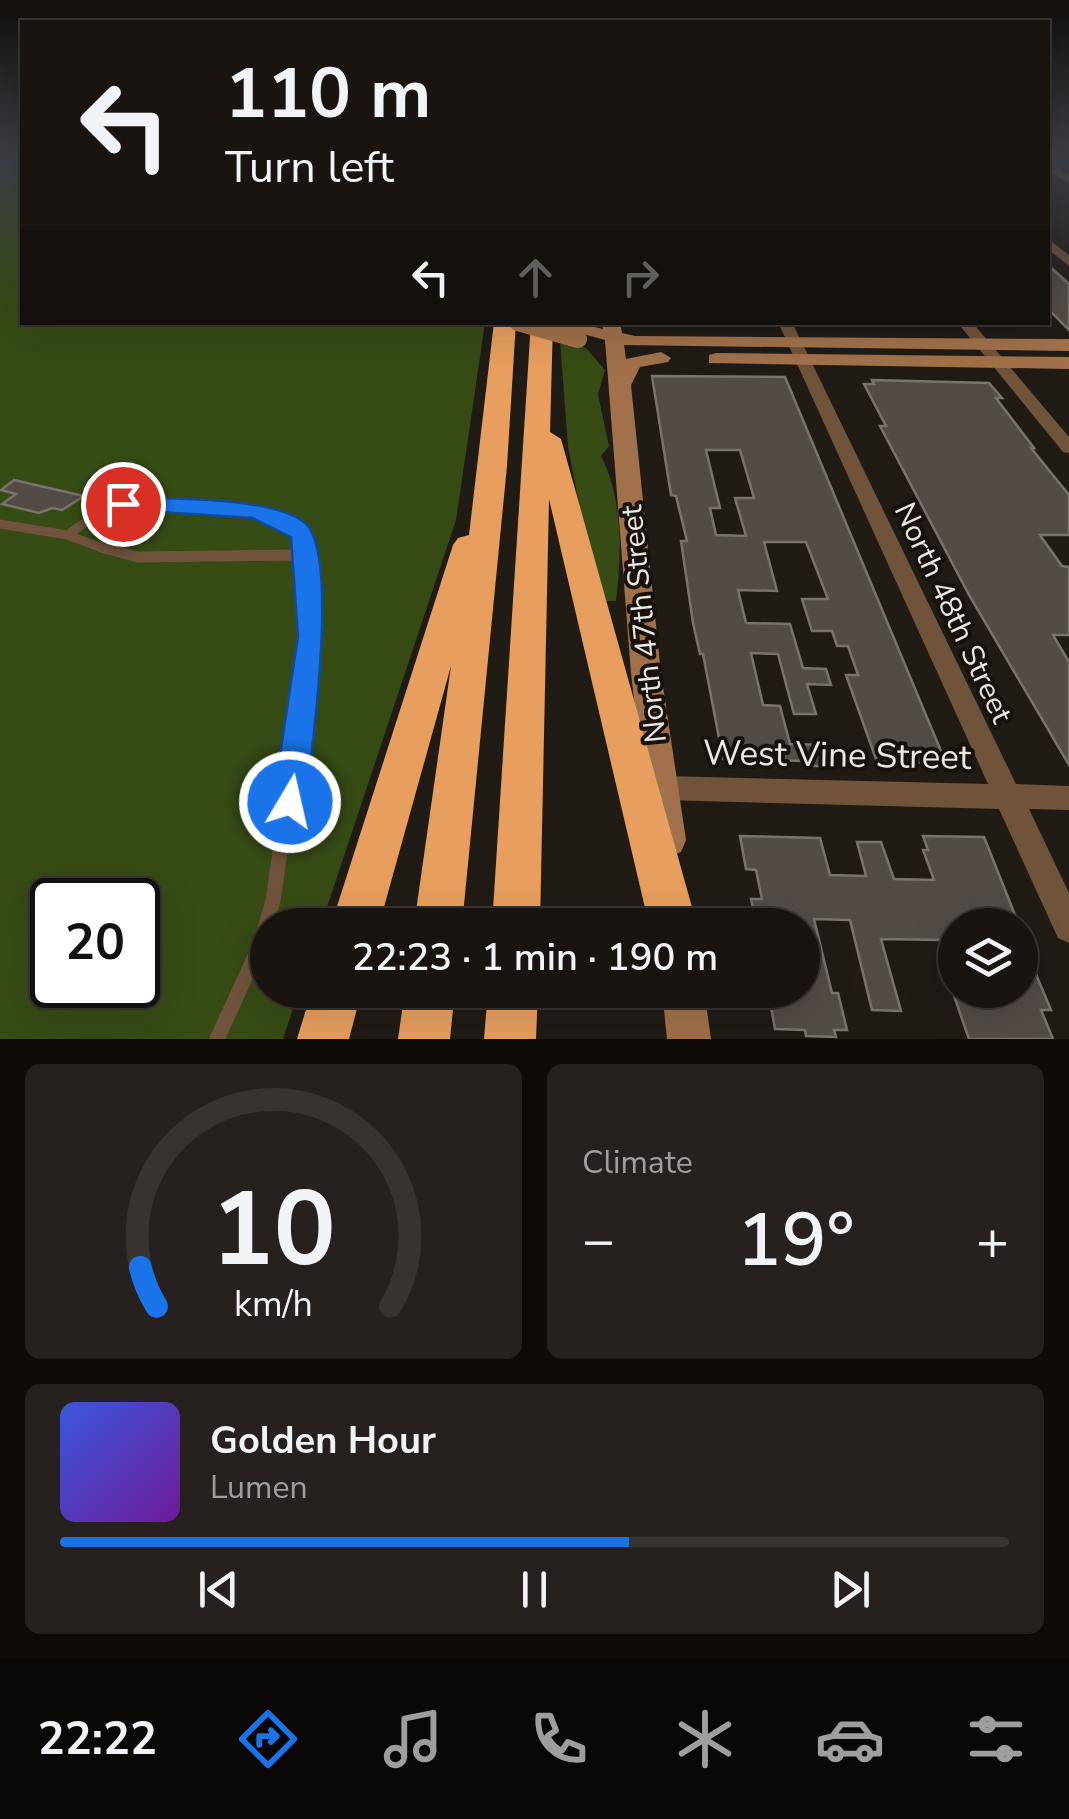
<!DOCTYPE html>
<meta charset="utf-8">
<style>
:root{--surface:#191410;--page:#26211e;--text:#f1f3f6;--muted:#9f9e9f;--line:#373330;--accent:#1a73e8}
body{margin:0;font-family:"Nunito Sans",sans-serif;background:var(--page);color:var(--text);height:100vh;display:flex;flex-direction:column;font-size:38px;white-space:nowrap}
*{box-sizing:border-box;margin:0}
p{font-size:32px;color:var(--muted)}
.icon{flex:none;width:55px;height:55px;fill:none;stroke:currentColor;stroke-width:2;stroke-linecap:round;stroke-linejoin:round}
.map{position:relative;height:1039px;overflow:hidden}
.drawer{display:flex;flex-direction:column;gap:25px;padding:25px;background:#0e0b09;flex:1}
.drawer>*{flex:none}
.banner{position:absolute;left:20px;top:20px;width:1030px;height:305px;border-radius:0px;box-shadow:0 10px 40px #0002,0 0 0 2px var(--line);background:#191410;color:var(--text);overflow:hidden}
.tools{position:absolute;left:938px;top:908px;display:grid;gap:20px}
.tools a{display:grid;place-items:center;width:100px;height:100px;border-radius:50%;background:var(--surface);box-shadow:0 10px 40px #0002,0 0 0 2px var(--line);font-size:50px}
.speed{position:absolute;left:30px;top:878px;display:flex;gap:20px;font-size:50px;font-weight:700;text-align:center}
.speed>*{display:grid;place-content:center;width:130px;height:130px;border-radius:50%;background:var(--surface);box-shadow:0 10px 40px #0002,0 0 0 2px var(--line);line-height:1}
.speed .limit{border:5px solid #111;border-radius:15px;background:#fff;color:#111}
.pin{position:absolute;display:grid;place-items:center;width:85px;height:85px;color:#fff;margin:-42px;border:5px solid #fff;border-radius:50%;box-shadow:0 2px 10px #0007}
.me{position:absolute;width:110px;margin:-55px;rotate:9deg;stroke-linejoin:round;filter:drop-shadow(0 0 8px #0008)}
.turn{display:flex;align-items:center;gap:35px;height:210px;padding:0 40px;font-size:45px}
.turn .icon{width:130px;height:130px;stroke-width:2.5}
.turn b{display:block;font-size:70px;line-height:85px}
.lanes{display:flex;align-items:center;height:95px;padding:0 40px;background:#0003;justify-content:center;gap:50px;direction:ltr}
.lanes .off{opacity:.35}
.big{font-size:75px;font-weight:600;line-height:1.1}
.drawer .tile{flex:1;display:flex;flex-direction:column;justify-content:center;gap:15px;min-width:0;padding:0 35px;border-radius:15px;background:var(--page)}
.drawer .dial{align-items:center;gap:0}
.dial svg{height:260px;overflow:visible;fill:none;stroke:var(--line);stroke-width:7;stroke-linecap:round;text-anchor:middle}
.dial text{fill:var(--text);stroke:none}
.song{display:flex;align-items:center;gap:30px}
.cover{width:120px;height:120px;border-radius:15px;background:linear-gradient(135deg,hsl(230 70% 55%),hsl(280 70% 35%))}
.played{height:10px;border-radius:5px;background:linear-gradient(90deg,var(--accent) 60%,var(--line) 60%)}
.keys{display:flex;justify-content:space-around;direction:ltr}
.heat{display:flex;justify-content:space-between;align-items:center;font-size:55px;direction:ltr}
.drawer .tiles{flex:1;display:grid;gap:25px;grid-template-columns:1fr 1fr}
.tile:last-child{grid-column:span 2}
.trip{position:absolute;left:250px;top:908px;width:570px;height:100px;border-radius:50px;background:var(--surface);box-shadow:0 10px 40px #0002,0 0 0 2px var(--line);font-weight:600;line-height:100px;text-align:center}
.tabs{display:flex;height:160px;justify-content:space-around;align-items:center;background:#0a0806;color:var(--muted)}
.tabs .icon{width:70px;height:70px}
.tabs .selected{color:var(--accent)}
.tabs b{font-size:45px;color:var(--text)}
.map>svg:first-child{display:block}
</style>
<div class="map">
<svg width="1069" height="1039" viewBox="0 0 1069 1039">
<rect width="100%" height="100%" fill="#211b16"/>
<!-- green -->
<g fill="#374b15" fill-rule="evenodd">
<path d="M0,159H22V322L485,323L456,520L321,925H268V990H299L283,1039H0ZM52,900H138V985H52Z"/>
<path d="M560,341L586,348L605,370L598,394L609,446L601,456C623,498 622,555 616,601H606L581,515L568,446Z"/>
</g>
<!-- building -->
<g fill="#534b45" stroke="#7a726c" stroke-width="2.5" fill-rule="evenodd">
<polygon points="1048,265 1069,284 1069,330 1048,309"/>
<path d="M652,376L785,377L946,763L877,762L846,675H858L848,646H837L832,631H812L802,599H828L806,542H764L777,591L738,590L746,623L790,624L803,668L826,669L831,685L807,684L816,714H794L778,654L751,653L763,705L780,706L790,744L826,745L833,766H809L808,761L723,759L703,654H700L693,623L681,541H687L676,496L671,495ZM706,450H740L754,498H735L746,536L716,535L710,508H720Z"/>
<polygon points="872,380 989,383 1002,398 996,398 1034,448 1031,448 1069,495 1069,535 1040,535 1062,566 1069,567 1069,635 1053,635 1069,662 1069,765 969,595 880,426 886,426 864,384 874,384"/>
<polygon points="14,480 84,496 62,510 52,508 39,513 2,504 16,494 1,490"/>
<polygon points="740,836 820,838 830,875 866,876 857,842 881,842 894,879 934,880 923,850 928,850 923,836 984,837 1019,925 955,925 953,973 941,940 881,939 901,1011 872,1010 850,920 814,919 832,993 838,993 847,1030 834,1030 836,1037 806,1036 805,1030 775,1029 768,991 802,993 802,919 755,918 751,899 762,899 756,870 746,869"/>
<polygon points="1020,936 1051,1010 1041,1010 1053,1039 969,1039 952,990 1020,990"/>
</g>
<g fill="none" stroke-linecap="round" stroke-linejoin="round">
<!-- lane-far2 -->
<g stroke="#70533b" stroke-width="9">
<polyline points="0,524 67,535"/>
<path d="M108,550L67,535L108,507L123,504C171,507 290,493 306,550"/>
</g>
<!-- lane-far1 -->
<g stroke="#70533b" stroke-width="11">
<polyline points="101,547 138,557 306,555"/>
<polyline points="293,763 311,636 306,547"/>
</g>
<!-- lane -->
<polyline stroke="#70533b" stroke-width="15" points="217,1039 258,950 273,901 293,761"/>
<!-- street -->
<g fill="#70533b" fill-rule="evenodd">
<polygon points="1048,163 1069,175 1069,183 1048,170"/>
<polygon points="1048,239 1069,255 1069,266 1048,249"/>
<polygon points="778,322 792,322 1016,784 1069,786 1069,810 1029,809 1069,893 1069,943 1058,938 999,809 663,800 653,797 649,788 653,779 663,776 988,784"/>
<polygon points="957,322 972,322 1069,437 1069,453 1063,452"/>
</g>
<!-- secondary -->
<g fill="#a0714a" fill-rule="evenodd">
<polygon points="540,322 574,322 603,329 602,322 620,322 622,333 635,336 1069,339 1069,351 624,345 626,359 661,352 671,358 668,362 640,367 631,385 661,673 686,840 681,852 668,857 655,852 650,840 631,673 605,340"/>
<polygon points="716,353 1069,357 1069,369 709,363 709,355"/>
<polygon points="662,990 704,990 711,1039 667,1039"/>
</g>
<!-- highway -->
<g fill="#e79e5e" fill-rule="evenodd">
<polygon points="494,322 516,322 507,466 462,925 414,925 451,666 379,925 331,925 453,545 458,538 469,535"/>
<polygon points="531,322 553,322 550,432 561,439 697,925 649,925 549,499 540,925 492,925"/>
<polygon points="312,990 362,990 349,1039 297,1039"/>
<polygon points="405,990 455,990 450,1039 398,1039"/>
<polygon points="488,990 538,990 536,1039 484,1039"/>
</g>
<!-- secondary-bridge -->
<polyline stroke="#a0714a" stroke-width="18" points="518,322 578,339"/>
</g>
<!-- sky -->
<linearGradient id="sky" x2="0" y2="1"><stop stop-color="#120f0c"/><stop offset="0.52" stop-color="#3d3f47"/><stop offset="1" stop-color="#3d3f47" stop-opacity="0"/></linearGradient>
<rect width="1069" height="304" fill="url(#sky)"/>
<!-- route -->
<path fill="#1a73e8" stroke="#114b97" stroke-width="2.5" d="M123,497C167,499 270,496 304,522C341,551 311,754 306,802L301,812L290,816L278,812L273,802L298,636L291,537L252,518L115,509L112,504L115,499Z"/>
<g text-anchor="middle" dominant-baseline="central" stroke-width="8" stroke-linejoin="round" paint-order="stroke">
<!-- street labels -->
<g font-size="30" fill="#ece7e4" stroke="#18120d">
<text transform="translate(953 613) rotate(65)">North 48th Street</text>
<text transform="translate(644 624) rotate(-96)">North 47th Street</text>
</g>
<!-- near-street labels -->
<g font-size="35" fill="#ece7e4" stroke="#18120d">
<text transform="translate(837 755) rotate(1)">West Vine Street</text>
</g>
</g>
</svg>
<div class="tools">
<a><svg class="icon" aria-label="layers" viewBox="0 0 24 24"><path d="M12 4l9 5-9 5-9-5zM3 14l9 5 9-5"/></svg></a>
</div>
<div class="speed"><div class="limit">20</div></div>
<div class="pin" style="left:123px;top:504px;background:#d93025"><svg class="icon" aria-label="arrive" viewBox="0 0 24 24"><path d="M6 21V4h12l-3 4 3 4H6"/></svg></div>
<svg class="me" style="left:290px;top:802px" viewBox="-20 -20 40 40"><circle r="17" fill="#1a73e8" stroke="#fff" stroke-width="3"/><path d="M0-11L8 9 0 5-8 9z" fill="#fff"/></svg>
<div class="trip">22:23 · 1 min · 190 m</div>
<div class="banner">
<div class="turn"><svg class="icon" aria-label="left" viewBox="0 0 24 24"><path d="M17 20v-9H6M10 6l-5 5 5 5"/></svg><div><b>110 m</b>Turn left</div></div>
<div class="lanes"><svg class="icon" aria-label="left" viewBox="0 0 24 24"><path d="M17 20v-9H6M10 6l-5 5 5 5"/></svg><svg class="icon off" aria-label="ahead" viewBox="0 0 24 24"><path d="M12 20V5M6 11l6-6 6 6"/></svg><svg class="icon off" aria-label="right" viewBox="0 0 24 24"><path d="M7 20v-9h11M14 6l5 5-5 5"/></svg></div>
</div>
</div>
<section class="drawer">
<div class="tiles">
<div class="tile dial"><svg viewBox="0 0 100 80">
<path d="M14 69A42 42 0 1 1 86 69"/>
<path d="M14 69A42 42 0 0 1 9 57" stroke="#1a73e8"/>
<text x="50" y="56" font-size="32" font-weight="700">10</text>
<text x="50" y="72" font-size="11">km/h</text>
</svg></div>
<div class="tile"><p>Climate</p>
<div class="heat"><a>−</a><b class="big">19°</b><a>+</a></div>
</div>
<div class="tile">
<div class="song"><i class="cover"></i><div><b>Golden Hour</b><p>Lumen</p></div></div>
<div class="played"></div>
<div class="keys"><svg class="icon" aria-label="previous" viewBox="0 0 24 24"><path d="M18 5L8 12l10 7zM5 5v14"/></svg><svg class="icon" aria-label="pause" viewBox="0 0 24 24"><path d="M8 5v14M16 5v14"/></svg><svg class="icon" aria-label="next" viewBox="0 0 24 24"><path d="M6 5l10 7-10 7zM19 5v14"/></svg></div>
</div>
</div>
</section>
<nav class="tabs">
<b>22:22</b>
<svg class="icon selected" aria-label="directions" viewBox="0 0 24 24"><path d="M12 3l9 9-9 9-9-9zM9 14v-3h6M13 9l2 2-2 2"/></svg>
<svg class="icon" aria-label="music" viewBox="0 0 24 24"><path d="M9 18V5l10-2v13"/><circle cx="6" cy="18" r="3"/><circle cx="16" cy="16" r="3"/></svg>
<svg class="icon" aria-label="phone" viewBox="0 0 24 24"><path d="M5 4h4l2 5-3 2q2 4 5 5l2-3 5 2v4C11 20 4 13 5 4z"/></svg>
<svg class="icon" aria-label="climate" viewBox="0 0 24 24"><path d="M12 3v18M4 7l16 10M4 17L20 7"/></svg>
<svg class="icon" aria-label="car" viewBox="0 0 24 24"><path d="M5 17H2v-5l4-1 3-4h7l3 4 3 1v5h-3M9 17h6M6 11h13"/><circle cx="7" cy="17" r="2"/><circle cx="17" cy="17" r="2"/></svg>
<svg class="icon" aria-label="filters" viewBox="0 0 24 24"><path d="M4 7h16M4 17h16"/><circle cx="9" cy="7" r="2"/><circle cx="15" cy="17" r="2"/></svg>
</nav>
